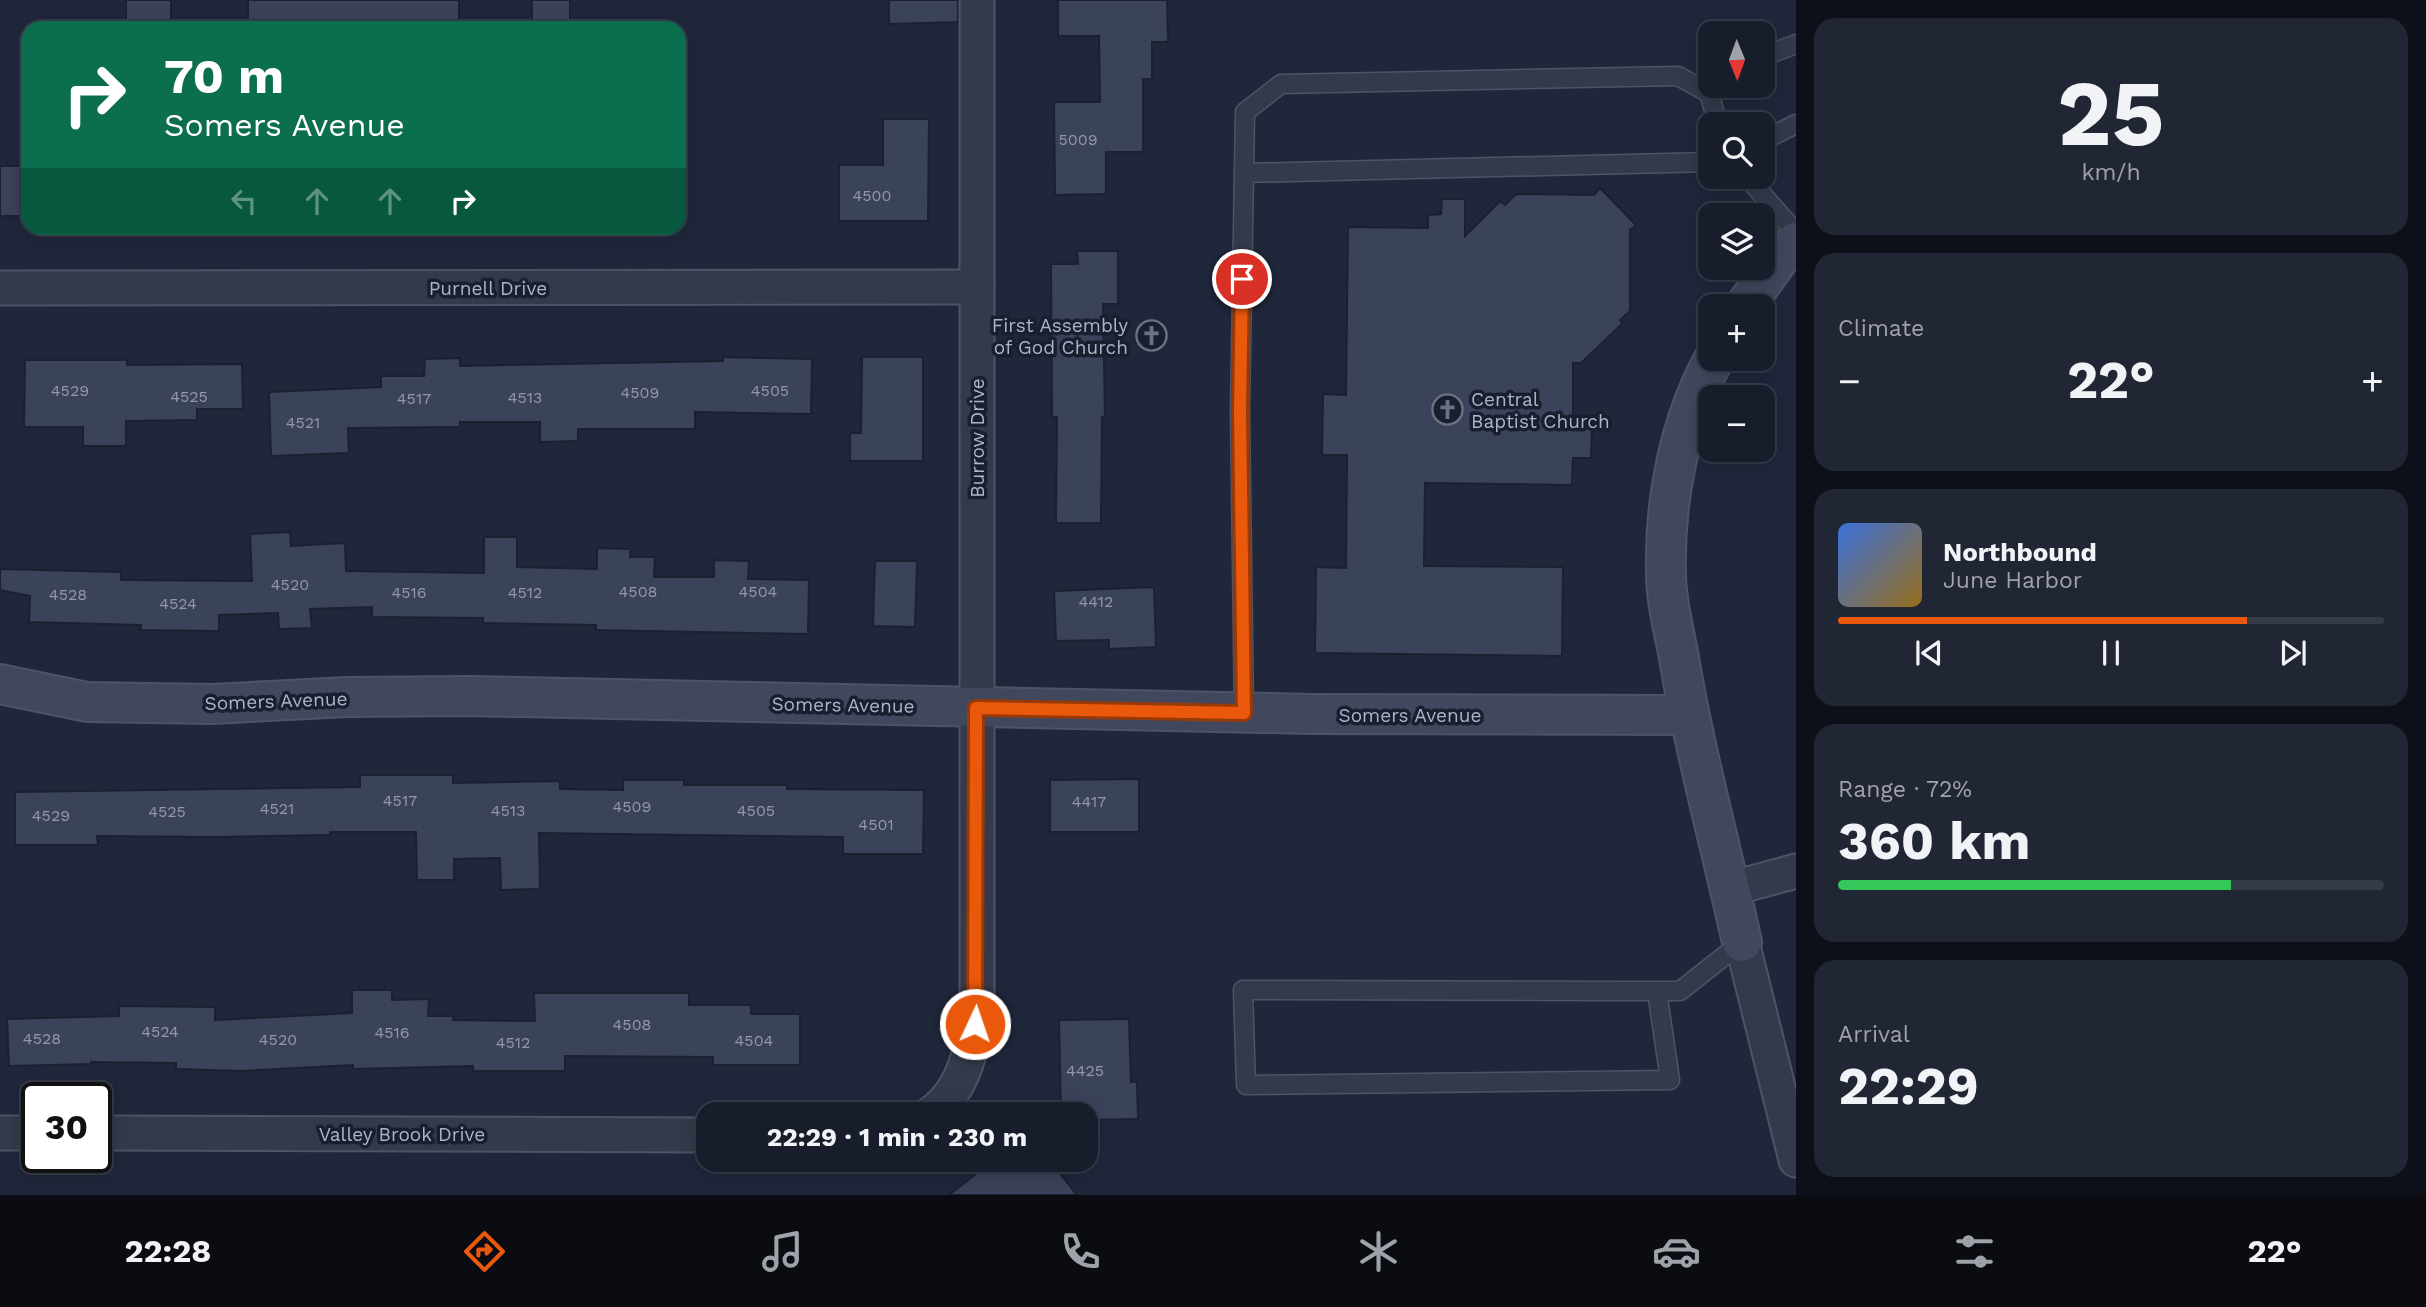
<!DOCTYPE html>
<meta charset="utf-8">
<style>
:root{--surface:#181d2c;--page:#212634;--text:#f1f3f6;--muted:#9fa2a9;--line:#363b48;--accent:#ea580c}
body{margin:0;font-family:"Work Sans",sans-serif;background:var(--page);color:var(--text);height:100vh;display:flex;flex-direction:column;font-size:26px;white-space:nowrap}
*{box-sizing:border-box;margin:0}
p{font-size:23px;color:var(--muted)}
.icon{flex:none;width:38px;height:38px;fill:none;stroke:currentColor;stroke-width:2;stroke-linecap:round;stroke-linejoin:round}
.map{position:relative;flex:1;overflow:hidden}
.details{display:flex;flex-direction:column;gap:18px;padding:18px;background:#0d1018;width:630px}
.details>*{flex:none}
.top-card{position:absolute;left:21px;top:21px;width:665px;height:214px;border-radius:21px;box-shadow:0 4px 18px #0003,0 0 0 2px var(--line);background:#0b6e4f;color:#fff;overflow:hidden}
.needle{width:46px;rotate:179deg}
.fabs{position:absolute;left:1698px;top:21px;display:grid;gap:14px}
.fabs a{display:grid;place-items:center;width:77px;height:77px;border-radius:14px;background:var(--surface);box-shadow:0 4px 18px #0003,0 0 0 2px var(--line);font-size:35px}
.speed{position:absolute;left:21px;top:1082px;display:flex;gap:14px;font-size:35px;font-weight:700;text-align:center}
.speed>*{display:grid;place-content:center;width:91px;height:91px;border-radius:50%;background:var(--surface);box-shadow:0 4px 18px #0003,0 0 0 2px var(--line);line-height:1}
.speed .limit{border:4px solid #111;border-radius:10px;background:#fff;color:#111}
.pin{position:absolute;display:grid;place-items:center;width:60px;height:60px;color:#fff;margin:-30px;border:4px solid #fff;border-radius:50%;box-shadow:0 2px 7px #0007}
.me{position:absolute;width:77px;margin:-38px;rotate:3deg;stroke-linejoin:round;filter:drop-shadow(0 0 5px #0008)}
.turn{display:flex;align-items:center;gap:24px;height:147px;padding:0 28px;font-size:32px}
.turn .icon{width:91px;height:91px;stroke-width:2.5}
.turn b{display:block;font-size:49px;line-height:60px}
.lanes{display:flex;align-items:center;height:66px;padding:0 28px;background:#0003;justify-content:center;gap:35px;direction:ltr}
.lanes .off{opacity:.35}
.big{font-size:52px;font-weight:700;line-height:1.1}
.details .widget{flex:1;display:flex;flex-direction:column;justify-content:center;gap:10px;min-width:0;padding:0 24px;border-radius:21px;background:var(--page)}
.details .dial{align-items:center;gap:0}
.dial b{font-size:91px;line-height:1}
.song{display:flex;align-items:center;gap:21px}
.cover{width:84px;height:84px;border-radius:10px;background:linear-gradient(135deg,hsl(220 70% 55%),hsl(40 70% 35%))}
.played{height:7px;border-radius:4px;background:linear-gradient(90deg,var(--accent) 75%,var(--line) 75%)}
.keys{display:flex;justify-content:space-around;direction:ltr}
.heat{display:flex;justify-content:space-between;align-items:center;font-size:38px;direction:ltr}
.charge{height:10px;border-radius:5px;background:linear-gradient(90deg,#34c759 72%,var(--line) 0)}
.trip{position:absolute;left:696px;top:1102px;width:402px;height:70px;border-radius:21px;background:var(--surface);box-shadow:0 4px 18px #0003,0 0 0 2px var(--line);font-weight:700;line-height:70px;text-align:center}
.tabs{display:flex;height:112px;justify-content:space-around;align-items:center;background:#0a0c12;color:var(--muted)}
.tabs .icon{width:49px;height:49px}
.tabs .on{color:var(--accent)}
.tabs b{font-size:32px;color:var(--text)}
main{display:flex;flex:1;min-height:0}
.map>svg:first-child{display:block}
</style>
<main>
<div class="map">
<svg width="1796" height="1195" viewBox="0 0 1796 1195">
<rect width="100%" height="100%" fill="#20273b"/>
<!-- building -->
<g fill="#3b435b" stroke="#1b2131" stroke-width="2">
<rect x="126" y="0" width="45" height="28"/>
<polygon points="248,0 459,0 459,24 418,24 418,28 248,28"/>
<rect x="532" y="0" width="38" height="28"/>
<polygon points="889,0 958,0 958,22 889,24"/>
<polygon points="1058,0 1167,0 1168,42 1152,42 1152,79 1143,79 1143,152 1106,152 1106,194 1055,195 1054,102 1100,102 1099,36 1058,36"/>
<polygon points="883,119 929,119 928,221 839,221 839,165 883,165"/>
<rect x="0" y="166" width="28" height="50"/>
<polygon points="1600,188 1636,225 1630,230 1630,311 1620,320 1623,323 1581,363 1573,363 1573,426 1592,426 1591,458 1573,458 1572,485 1425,483 1424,566 1563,567 1562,656 1315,653 1316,567 1346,568 1347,455 1322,455 1323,394 1346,395 1348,227 1428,228 1428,215 1441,214 1442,199 1465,199 1465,236 1500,201 1505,205 1516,194 1594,195"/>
<polygon points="1077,251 1118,251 1118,304 1103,304 1105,416 1102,417 1101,523 1056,523 1057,417 1052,417 1051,264 1078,264"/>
<polygon points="723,357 812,359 811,414 695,412 695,429 578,429 578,441 540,442 540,422 460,422 460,427 348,428 349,453 271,456 269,392 381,387 381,376 424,376 425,359 460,358 460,366 723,361"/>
<polygon points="862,357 923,357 923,461 850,461 850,433 861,433"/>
<polygon points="25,360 127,360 127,365 242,364 243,409 197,409 197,420 126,421 126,446 83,446 83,427 24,427"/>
<polygon points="290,532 291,546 345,543 346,571 484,573 484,537 517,537 517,567 597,569 597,548 630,549 630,557 655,557 654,577 714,577 714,560 749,561 748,579 809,580 808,634 596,630 596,625 483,623 483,618 372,617 372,607 310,609 312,628 279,629 278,613 219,615 219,631 140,630 141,625 29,622 30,596 0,590 0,569 121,572 121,580 252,581 250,534"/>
<polygon points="875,561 917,561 915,627 873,626"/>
<polygon points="1154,587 1156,647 1109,649 1109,640 1056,641 1054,591"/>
<polygon points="360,775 453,775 453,783 560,781 560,789 623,790 623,780 684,780 684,785 787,785 787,789 924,790 923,854 843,854 843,837 539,833 540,889 501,890 500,858 454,859 454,880 417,880 416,832 330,832 330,835 215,837 97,836 98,845 15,845 15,792 360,787"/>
<polygon points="1139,779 1139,832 1050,832 1050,780"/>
<polygon points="352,990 392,990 392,1000 429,999 428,1016 453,1016 453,1020 535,1021 534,993 689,993 689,1005 751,1005 751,1014 800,1014 800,1065 713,1065 713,1057 565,1056 565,1071 473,1071 473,1066 353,1069 353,1065 242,1071 176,1069 176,1063 91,1062 91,1064 9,1066 7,1019 119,1016 119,1006 215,1007 215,1020 352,1013"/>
<polygon points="1129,1019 1131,1082 1137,1082 1138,1119 1087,1120 1087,1115 1061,1115 1059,1020"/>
<polygon points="1007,1160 1049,1160 1077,1195 949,1195 986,1166 991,1173"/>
</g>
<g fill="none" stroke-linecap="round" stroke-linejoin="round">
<defs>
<g id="lane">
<polyline points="1762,57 1796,44"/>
<polyline points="1762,141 1796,124"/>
<polyline points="1244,173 1710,162"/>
<polyline points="1747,177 1796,233"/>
<polyline points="1244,713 1240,411 1245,112 1281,84 1678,76 1709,93 1718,124"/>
<polyline points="1657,991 1670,1080 1246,1085 1243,990 1657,991 1680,991 1742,942"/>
</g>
<g id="street">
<polyline points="0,288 977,287"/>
<polyline points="1730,889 1796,871"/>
<polyline points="1742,942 1796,1160"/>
<path d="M929,1115C966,1090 973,1045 977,1005V0"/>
<polyline points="0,1133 37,1133"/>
<polyline points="96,1133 709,1135"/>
</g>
<g id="secondary">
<polyline points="1745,306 1781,256 1796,242"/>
<path d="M1714,359C1679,422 1664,502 1666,574C1666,601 1674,630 1679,658C1695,753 1721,847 1742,942"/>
<polyline points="0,684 87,702 212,704 347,697 469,696 1313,714 1688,715"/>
</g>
</defs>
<!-- lane casing -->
<use href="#lane" stroke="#4e5466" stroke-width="21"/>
<!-- street casing -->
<use href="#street" stroke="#4e5466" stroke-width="37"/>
<!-- secondary casing -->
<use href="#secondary" stroke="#4e5466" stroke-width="42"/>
<!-- lane -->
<use href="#lane" stroke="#343a4b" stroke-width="18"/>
<!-- street -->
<use href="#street" stroke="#343a4b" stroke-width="33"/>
<!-- secondary -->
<use href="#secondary" stroke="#41485e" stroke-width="38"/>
</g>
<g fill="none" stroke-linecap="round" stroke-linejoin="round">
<defs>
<polyline id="route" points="975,1024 976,708 1244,713 1240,411 1242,279"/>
</defs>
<!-- route casing -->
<use href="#route" stroke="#983908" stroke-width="18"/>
<!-- route -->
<use href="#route" stroke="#ea580c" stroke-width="12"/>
</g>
<!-- icons -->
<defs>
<symbol id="church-ring" viewBox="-11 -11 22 22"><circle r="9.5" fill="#191f2f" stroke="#6b7280" stroke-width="1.5"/><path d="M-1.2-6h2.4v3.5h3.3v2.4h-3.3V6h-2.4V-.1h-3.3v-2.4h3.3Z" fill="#6b7280"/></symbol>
</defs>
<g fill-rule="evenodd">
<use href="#church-ring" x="1134" y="318" width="35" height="35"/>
<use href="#church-ring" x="1430" y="392" width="35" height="35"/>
</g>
<g text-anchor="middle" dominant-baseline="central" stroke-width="7" stroke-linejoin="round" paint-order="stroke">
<!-- number labels -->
<g font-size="16" fill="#9198ac">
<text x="1078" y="139">5009</text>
<text x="872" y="195">4500</text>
<text x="70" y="390">4529</text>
<text x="770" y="390">4505</text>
<text x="640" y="392">4509</text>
<text x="189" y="396">4525</text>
<text x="525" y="397">4513</text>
<text x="414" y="398">4517</text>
<text x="303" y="422">4521</text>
<text x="290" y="584">4520</text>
<text x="638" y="591">4508</text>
<text x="758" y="591">4504</text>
<text x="409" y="592">4516</text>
<text x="525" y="592">4512</text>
<text x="68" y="594">4528</text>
<text x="1096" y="601">4412</text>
<text x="178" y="603">4524</text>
<text x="400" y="800">4517</text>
<text x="1089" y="801">4417</text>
<text x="632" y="806">4509</text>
<text x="277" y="808">4521</text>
<text x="508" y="810">4513</text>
<text x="756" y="810">4505</text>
<text x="167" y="811">4525</text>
<text x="51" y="815">4529</text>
<text x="876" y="824">4501</text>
<text x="632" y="1024">4508</text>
<text x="160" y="1031">4524</text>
<text x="392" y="1032">4516</text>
<text x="42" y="1038">4528</text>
<text x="278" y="1039">4520</text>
<text x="754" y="1040">4504</text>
<text x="513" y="1042">4512</text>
<text x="1085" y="1070">4425</text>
</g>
<!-- street labels -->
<g font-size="19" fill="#aeb4c7" stroke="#191f2f">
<text x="488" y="288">Purnell Drive</text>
<text transform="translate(977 438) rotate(-90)">Burrow Drive</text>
<text transform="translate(276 701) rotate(-2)">Somers Avenue</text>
<text transform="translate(843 705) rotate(1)">Somers Avenue</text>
<text x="1410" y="715">Somers Avenue</text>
<text x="402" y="1134">Valley Brook Drive</text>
</g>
<!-- poi labels -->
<g font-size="19" fill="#aeb4c7" stroke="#191f2f" text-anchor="end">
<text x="1128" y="325">First Assembly<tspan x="1128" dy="22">of God Church</tspan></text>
<text x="1471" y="399" text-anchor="start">Central<tspan x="1471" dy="22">Baptist Church</tspan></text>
</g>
</g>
</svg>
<div class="fabs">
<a><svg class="needle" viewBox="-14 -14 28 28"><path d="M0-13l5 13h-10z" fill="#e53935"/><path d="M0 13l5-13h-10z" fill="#9fa2a9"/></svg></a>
<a><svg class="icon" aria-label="search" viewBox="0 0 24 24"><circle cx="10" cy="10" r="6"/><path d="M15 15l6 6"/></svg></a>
<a><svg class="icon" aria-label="layers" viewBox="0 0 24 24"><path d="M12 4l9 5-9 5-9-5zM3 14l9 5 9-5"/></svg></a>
<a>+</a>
<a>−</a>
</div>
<div class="speed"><div class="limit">30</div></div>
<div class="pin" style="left:1242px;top:279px;background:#d93025"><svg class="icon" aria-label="arrive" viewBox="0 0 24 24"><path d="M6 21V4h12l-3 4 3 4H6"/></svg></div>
<svg class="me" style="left:975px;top:1024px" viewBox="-20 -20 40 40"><circle r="17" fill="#ea580c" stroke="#fff" stroke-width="3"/><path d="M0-11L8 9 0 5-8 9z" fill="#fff"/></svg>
<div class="trip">22:29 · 1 min · 230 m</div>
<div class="top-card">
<div class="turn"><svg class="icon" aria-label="right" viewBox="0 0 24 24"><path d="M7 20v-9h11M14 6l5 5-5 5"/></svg><div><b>70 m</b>Somers Avenue</div></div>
<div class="lanes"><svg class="icon off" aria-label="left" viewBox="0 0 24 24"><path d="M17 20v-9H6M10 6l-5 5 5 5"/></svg><svg class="icon off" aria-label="ahead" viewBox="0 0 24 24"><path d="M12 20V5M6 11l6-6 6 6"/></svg><svg class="icon off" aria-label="ahead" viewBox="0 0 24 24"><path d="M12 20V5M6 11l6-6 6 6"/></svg><svg class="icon" aria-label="right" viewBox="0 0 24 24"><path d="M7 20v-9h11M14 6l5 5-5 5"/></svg></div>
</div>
</div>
<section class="details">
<div class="widget dial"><b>25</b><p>km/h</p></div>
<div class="widget"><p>Climate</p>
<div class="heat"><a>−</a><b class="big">22°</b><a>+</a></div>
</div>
<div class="widget">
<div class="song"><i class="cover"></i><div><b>Northbound</b><p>June Harbor</p></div></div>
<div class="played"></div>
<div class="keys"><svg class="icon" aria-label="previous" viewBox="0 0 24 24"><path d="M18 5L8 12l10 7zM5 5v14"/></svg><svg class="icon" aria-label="pause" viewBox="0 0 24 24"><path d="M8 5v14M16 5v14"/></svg><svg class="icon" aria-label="next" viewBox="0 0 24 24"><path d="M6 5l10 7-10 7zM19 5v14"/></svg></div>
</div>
<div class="widget"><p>Range · 72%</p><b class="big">360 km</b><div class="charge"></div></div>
<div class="widget"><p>Arrival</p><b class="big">22:29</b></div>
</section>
</main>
<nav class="tabs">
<b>22:28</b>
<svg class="icon on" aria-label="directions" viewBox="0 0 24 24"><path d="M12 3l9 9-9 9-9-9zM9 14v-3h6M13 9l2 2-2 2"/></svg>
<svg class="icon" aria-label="music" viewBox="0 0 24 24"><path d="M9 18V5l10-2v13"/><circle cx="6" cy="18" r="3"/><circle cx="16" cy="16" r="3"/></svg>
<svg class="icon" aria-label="phone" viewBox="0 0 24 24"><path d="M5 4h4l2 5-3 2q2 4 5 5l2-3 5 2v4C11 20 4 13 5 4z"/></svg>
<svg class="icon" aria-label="climate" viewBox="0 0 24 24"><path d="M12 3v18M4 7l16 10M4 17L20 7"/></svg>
<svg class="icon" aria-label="car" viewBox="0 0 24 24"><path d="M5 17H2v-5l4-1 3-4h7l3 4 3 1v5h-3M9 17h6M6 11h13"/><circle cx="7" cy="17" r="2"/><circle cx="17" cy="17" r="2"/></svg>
<svg class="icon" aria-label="filters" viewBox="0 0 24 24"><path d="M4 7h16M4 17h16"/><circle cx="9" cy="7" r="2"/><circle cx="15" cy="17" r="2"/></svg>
<b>22°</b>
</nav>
